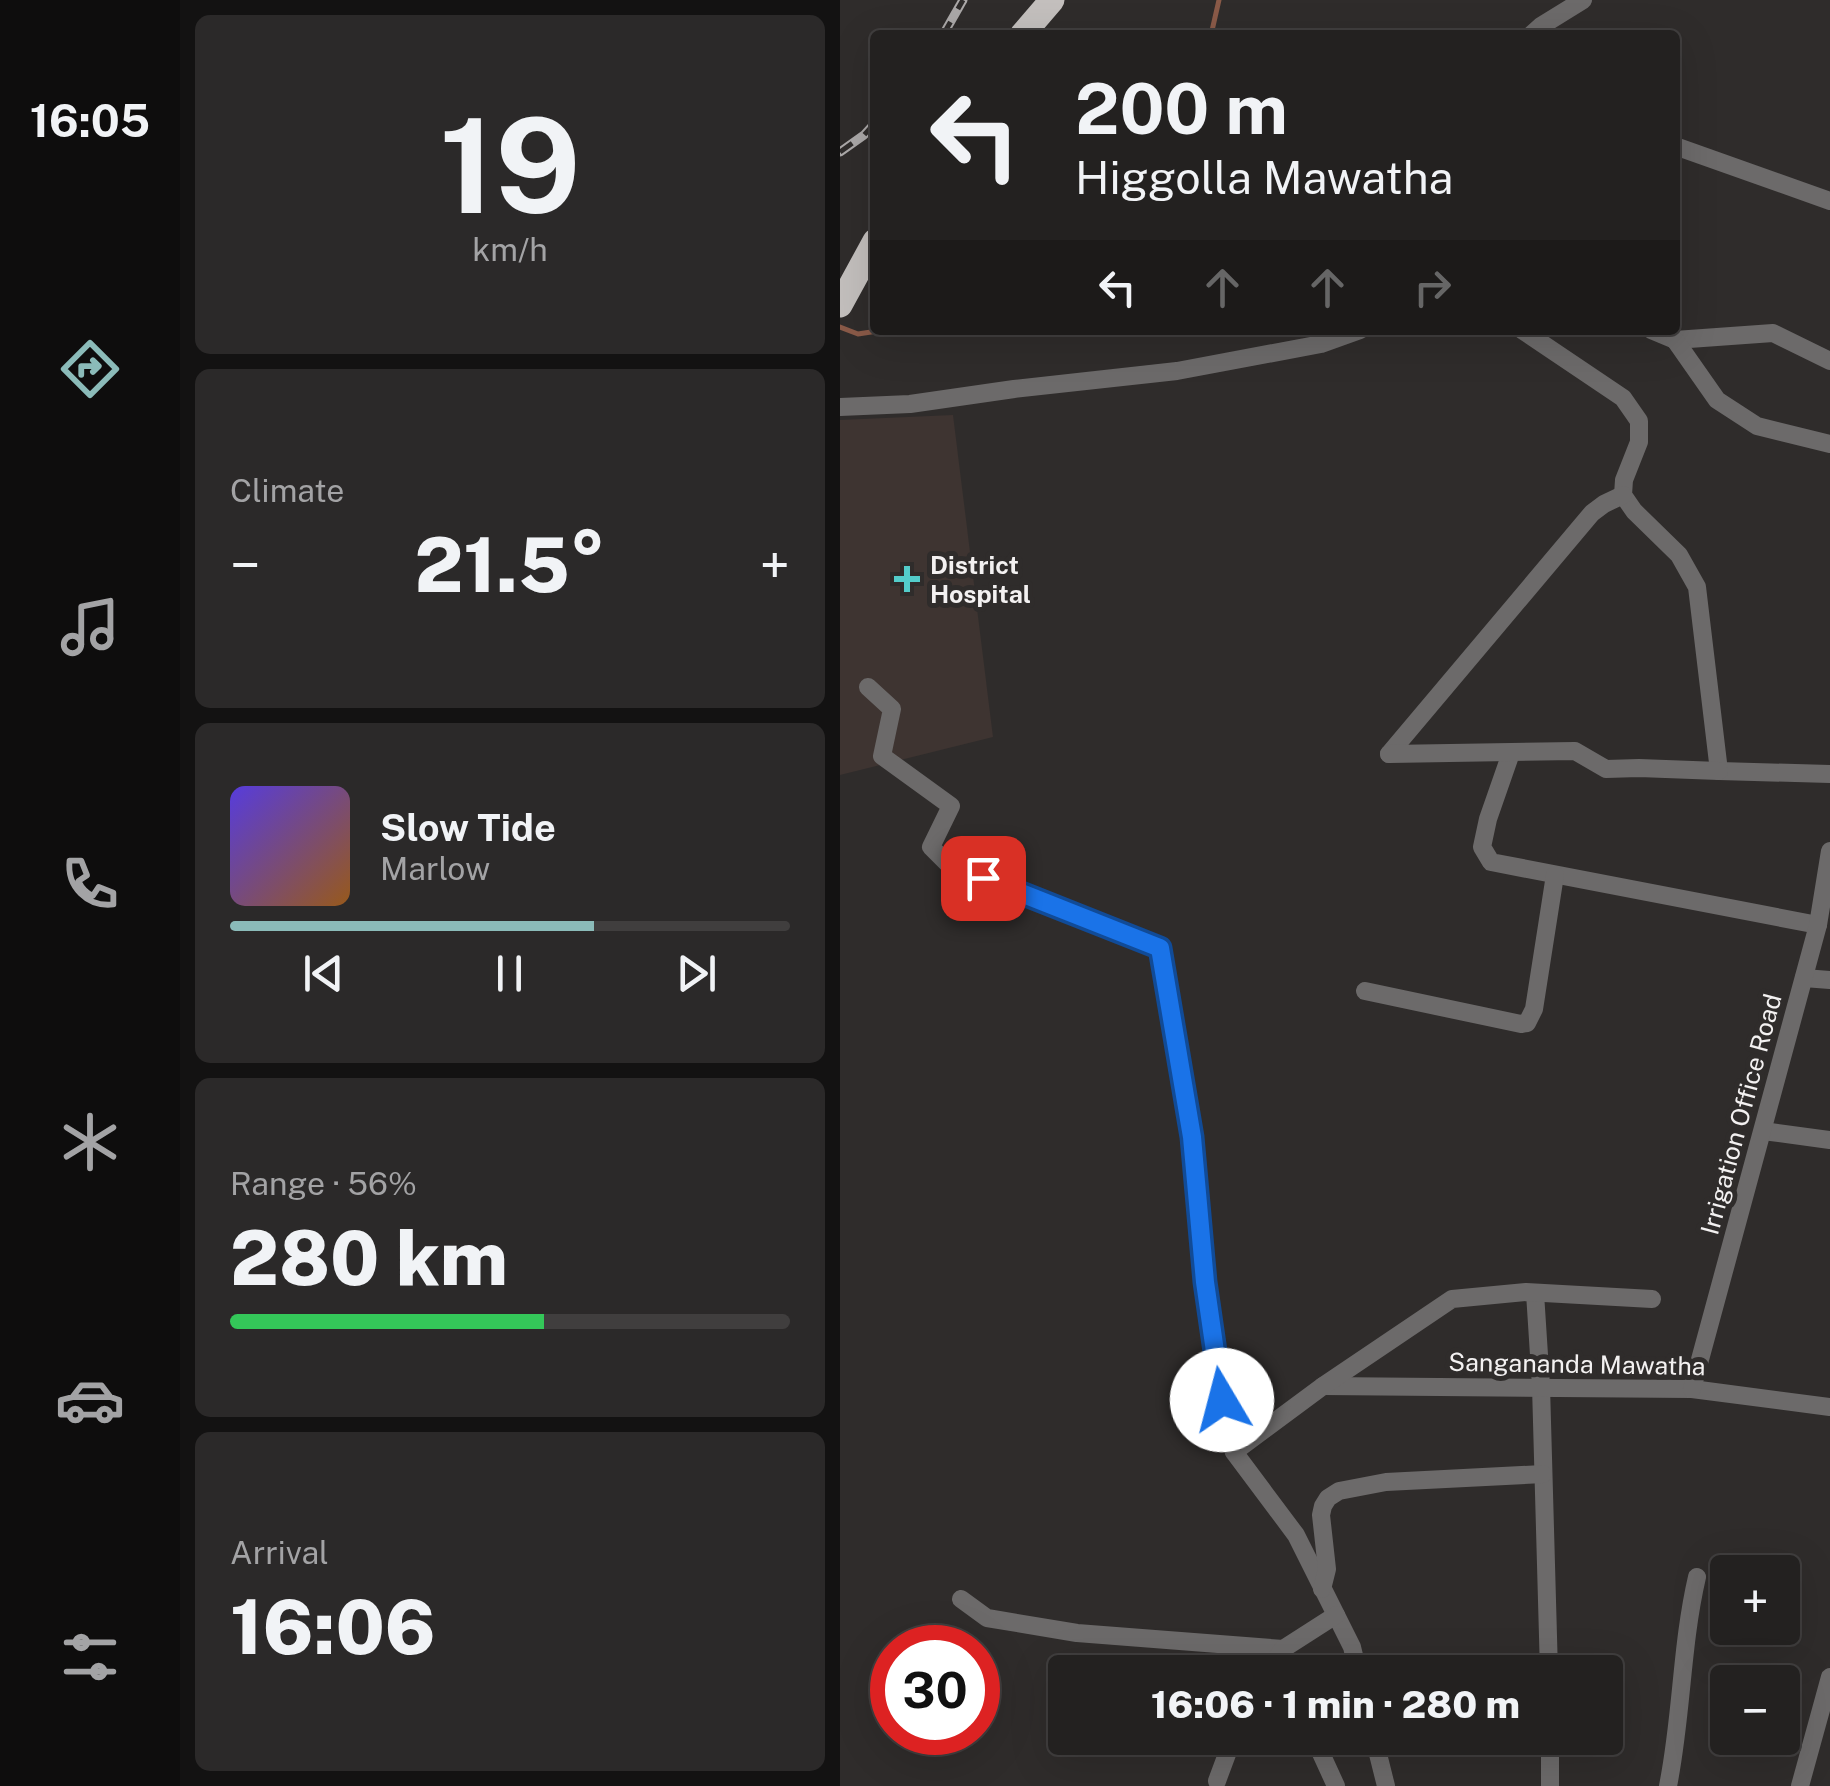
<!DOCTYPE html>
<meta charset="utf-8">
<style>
:root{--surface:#232120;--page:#2b2929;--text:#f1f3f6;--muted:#a3a3a5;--line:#403e3e;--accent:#8bbbb9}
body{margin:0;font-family:"Public Sans",sans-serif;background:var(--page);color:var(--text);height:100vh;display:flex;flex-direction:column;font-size:38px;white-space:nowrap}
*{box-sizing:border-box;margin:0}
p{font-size:32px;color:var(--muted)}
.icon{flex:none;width:55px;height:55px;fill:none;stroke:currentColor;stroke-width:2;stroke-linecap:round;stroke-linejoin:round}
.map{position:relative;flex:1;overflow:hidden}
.details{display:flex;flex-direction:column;gap:15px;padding:15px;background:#131212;width:660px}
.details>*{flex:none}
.hud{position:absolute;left:30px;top:30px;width:810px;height:305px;border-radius:10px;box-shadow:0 10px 40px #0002,0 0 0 2px var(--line);background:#232120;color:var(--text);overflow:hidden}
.tools{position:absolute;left:870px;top:1555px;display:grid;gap:20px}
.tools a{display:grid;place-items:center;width:90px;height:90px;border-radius:10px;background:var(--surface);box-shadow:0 10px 40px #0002,0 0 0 2px var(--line);font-size:50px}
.speed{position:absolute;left:30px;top:1625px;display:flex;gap:20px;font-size:50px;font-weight:700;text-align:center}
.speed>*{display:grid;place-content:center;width:130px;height:130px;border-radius:50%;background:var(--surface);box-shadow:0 10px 40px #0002,0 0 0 2px var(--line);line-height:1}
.speed .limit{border:15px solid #d22;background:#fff;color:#111}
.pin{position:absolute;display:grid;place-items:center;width:85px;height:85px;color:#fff;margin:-42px;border-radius:20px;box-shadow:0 5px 15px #0006}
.me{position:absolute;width:110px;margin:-55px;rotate:352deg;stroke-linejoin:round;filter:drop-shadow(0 0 8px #0008)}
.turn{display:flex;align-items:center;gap:35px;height:210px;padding:0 40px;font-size:45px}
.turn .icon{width:130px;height:130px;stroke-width:2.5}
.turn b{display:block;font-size:70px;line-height:85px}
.lanes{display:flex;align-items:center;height:95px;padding:0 40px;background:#0003;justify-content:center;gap:50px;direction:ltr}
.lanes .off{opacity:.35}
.big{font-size:75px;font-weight:800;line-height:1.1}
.details .card{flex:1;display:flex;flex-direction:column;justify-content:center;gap:15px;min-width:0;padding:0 35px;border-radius:15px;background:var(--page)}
.details .dial{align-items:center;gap:0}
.dial b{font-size:130px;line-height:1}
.song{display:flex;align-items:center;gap:30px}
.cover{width:120px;height:120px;border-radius:15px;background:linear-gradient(135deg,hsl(250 70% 55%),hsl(30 70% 35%))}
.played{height:10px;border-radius:5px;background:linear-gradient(90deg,var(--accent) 65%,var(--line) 65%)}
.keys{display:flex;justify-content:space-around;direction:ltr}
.heat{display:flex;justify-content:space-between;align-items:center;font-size:55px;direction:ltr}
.charge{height:15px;border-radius:8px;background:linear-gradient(90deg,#34c759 56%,var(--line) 0)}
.trip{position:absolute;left:208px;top:1655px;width:575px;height:100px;border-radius:10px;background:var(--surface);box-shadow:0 10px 40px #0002,0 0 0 2px var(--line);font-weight:800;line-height:100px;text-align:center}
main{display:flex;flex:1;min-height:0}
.menu{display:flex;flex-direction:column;width:180px;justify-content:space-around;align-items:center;background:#0e0d0d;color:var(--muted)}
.menu .icon{width:70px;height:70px}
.menu .active{color:var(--accent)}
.menu b{font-size:45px;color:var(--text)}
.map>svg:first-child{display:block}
</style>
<main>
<nav class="menu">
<b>16:05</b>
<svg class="icon active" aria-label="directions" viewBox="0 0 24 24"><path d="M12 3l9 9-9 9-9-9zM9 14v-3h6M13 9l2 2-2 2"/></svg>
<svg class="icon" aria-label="music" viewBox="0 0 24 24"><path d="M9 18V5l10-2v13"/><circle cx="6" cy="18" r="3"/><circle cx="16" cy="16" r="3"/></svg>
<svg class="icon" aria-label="phone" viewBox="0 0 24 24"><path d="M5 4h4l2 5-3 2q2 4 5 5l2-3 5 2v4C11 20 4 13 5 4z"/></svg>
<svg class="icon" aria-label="climate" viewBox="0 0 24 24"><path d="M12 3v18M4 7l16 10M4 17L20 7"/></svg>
<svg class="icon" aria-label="car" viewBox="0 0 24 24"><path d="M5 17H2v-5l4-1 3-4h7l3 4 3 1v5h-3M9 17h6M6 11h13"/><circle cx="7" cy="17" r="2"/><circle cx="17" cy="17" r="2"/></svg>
<svg class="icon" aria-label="filters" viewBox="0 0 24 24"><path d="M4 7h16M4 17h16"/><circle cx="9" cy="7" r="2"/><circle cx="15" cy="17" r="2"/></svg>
</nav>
<section class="details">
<div class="card dial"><b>19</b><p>km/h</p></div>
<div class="card"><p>Climate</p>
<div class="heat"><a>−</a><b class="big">21.5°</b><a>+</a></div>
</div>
<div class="card">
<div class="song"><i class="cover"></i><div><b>Slow Tide</b><p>Marlow</p></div></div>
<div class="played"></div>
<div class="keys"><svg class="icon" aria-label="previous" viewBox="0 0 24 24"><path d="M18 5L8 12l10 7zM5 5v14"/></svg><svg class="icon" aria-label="pause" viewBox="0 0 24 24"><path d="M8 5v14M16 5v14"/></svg><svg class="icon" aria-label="next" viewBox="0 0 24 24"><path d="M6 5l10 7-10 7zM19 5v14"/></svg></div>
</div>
<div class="card"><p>Range · 56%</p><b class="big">280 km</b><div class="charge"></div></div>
<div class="card"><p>Arrival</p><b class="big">16:06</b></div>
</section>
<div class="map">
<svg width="990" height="1786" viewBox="0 0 990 1786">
<rect width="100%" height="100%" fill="#2f2c2b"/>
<!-- built -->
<polygon fill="#3e3431" points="113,415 153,737 0,775 0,420"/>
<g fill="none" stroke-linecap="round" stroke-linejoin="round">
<!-- stream -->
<g stroke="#8a5a48" stroke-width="5">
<polyline points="371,35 379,0"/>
<polyline points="0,327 18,334 44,330"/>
</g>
<!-- minor -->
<g stroke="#6c6a6a" stroke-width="18">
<polyline points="691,35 701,26 743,0"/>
<polyline points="835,146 990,201"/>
<polyline points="682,330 783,398 799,421 799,442 784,480 783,495 794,511 839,555 857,587 879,771 990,774"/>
<polyline points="811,330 835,340 933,333 990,361"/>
<polyline points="835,340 877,400 917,426 990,444"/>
<polyline points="0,407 70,404 174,389 337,371 481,344 520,330"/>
<polyline points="28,687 52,709 42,756 111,806 91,847 108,864 320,948 351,1137 365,1282 389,1439 394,1452 456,1535 512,1647 518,1672"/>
<polyline points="671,753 648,819 642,847 651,862 978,925"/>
<polyline points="549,754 752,513 764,504 783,495"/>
<polyline points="549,754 735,751 766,769 799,768 879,771"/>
<polyline points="964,978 990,980"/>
<polyline points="525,991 681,1024 687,1023 694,1009 715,875"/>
<polyline points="923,1131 990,1140"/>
<polyline points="695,1293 701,1386 709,1672"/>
<polyline points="483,1386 852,1389 990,1407"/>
<polyline points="852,1389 978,925 990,851"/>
<polyline points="394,1452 483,1386 612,1299 686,1292 812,1299"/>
<polyline points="482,1589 487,1569 481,1515 483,1506 488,1498 499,1491 546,1482 703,1474"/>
<polyline points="121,1599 147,1618 237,1633 443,1649"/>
<polyline points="427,1672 443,1649 496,1615"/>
<polyline points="474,1738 496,1786"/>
<polyline points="534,1738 546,1786"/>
<polyline points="710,1738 710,1786"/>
<polyline points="377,1781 393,1738"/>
<path d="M828,1786C842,1717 841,1646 857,1577"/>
<polyline points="960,1786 990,1677"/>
</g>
<!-- highway -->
<g stroke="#c3bfbd" stroke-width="25">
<polyline points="182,35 212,0"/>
<polyline points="0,305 35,241"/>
</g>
<defs>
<g id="rail">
<polyline points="103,35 123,0"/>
<polyline points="0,152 24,135 35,123"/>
</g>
</defs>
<!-- rail casing -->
<use href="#rail" stroke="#aba8a8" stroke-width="9"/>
<!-- rail -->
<use href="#rail" stroke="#2f2c2b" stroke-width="5" stroke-dasharray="15" stroke-linecap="butt"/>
</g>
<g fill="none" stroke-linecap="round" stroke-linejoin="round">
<defs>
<polyline id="route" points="143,878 320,948 352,1137 365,1282 382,1400"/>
</defs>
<!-- route casing -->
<use href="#route" stroke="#114b97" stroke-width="25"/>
<!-- route -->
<use href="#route" stroke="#1a73e8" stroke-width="18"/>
</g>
<!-- markers -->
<path fill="#53cdcb" stroke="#2f2c2b" stroke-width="4" d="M62 564h10v10h10v10h-10v10h-10v-10h-10v-10h10z"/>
<g text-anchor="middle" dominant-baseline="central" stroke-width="10" stroke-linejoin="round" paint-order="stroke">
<!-- poi labels -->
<g font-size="25" font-weight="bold" fill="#f3f1f1" stroke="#2f2c2b" text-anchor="start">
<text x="90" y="565">District<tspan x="90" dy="29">Hospital</tspan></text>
</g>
<!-- street labels -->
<g font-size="25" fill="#f3f1f1" stroke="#2f2c2b">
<text transform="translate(901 1114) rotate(-75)">Irrigation Office Road</text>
<text transform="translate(737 1364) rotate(1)">Sangananda Mawatha</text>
</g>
</g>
</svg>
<div class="tools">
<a>+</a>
<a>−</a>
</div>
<div class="speed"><div class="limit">30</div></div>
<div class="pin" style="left:143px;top:878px;background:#d93025"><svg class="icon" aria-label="arrive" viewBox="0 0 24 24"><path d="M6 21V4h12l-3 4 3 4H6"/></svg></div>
<svg class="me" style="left:382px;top:1400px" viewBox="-20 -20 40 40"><circle r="19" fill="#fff"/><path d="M0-13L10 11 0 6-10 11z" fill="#1a73e8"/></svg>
<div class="trip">16:06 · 1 min · 280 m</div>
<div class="hud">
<div class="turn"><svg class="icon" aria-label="left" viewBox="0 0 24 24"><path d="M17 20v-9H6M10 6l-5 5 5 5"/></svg><div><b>200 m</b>Higgolla Mawatha</div></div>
<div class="lanes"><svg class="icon" aria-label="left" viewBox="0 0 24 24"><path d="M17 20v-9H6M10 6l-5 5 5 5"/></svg><svg class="icon off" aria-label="ahead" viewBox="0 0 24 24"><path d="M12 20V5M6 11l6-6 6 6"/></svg><svg class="icon off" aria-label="ahead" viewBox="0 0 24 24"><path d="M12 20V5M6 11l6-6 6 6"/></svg><svg class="icon off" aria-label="right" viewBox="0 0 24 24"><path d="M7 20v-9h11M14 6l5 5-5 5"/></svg></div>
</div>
</div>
</main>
